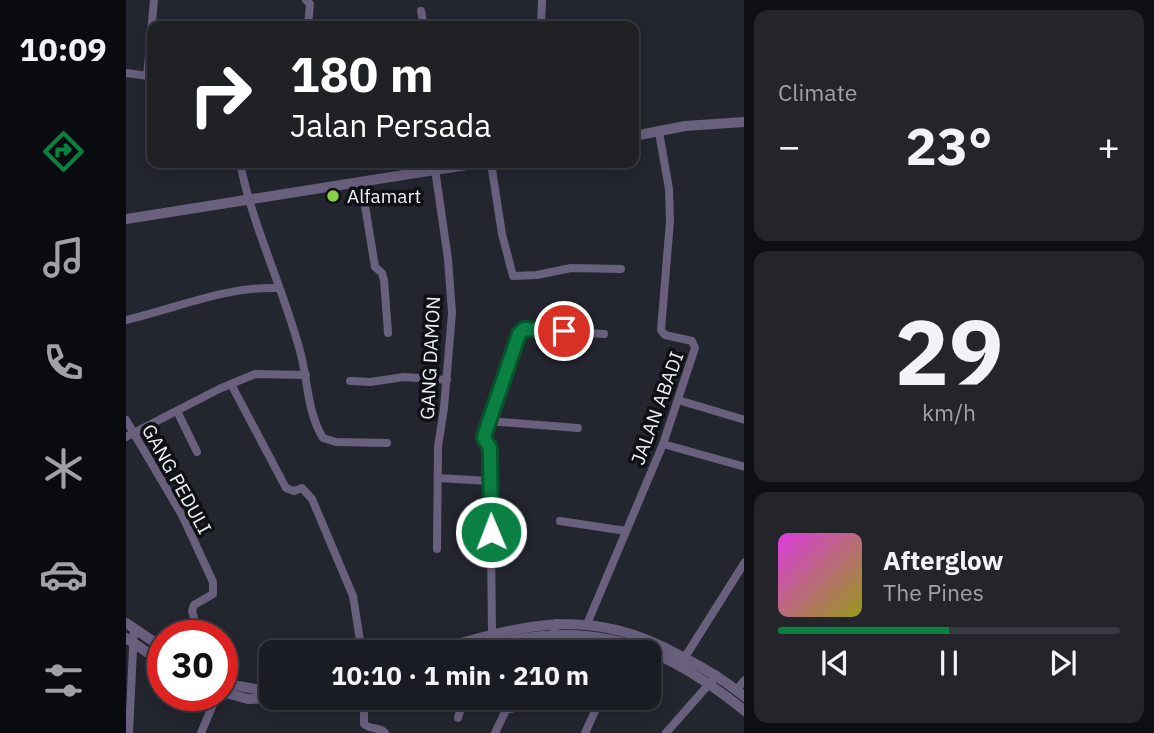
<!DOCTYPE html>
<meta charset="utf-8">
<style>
:root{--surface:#1a1c23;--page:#23252b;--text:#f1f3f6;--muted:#9fa1a6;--line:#383a41;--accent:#0b8043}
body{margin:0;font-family:"IBM Plex Sans",sans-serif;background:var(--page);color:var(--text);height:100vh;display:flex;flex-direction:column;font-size:26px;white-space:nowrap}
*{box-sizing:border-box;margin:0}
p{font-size:23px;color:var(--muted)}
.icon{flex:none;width:38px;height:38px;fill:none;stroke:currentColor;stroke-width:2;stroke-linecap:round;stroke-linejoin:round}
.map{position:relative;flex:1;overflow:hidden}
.side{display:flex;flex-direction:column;gap:10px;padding:10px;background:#0e0f13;width:410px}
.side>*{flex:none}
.guide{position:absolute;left:21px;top:21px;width:492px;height:147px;border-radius:14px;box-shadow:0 4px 18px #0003,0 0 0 2px var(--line);background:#202124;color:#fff;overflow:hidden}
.speed{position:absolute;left:21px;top:620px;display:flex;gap:14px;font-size:35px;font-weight:700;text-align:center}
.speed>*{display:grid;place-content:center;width:91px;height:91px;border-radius:50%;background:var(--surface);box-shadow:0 4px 18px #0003,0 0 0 2px var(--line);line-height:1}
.speed .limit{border:10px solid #d22;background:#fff;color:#111}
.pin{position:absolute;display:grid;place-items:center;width:60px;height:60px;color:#fff;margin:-30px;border:4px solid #fff;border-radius:50%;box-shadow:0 2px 7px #0007}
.me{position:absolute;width:77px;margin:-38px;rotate:359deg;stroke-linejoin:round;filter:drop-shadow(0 0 5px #0008)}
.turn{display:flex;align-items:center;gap:24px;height:147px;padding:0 28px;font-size:32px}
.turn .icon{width:91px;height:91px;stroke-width:2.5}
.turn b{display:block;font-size:49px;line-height:60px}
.big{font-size:52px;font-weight:700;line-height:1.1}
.side .widget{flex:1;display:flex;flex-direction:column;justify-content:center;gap:10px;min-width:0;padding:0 24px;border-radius:14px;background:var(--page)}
.side .dial{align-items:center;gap:0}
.dial b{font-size:91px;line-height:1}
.song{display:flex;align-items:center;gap:21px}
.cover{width:84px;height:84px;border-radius:10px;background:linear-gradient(135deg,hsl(300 70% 55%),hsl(60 70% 35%))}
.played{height:7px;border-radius:4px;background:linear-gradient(90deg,var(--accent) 50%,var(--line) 50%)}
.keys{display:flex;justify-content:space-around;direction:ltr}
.heat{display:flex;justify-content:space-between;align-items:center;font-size:38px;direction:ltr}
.trip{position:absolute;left:133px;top:640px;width:402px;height:70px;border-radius:14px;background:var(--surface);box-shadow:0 4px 18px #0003,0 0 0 2px var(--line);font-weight:700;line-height:70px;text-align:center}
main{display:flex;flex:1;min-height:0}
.menu{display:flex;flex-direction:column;width:126px;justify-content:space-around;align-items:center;background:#0a0b0e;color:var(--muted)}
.menu .icon{width:49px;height:49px}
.menu .on{color:var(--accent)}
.menu b{font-size:32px;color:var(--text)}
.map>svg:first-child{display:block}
</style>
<main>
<nav class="menu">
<b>10:09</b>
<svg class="icon on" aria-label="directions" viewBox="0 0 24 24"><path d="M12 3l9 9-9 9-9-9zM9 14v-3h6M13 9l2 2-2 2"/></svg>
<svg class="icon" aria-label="music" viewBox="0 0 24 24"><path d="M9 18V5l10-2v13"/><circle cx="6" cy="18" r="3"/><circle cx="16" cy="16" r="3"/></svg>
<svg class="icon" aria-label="phone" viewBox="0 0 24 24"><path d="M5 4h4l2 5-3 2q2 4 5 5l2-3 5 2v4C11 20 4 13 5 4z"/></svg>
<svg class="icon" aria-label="climate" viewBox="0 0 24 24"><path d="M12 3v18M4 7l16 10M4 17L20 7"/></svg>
<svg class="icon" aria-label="car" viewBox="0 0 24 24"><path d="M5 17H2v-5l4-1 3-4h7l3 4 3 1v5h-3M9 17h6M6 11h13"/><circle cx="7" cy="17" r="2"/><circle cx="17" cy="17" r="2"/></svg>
<svg class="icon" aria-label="filters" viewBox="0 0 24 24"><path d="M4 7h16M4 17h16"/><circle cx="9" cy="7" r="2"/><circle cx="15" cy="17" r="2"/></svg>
</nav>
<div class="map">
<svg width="619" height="733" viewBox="0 0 619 733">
<rect width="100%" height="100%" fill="#23262f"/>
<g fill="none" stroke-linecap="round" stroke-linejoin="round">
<!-- minor -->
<g stroke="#69607e" stroke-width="8">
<polyline points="180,0 184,4 182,26"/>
<polyline points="295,11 298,26"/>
<polyline points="226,24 226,26"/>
<polyline points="415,26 416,0"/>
<polyline points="458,26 476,26"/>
<polyline points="0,73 23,76"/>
<polyline points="21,76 28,0"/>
<path d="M114,163C127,228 157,287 174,351C182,380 181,412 197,438L210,442L261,443"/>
<polyline points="365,163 376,234 387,276 411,275 445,268 495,269"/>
<polyline points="309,169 322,259 326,313 318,408 312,447 311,549"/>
<polyline points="235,181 249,267 256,273 258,280 262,333"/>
<path d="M0,320C51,308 100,286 153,288"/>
<polyline points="224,381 244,382 278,377 321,380"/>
<polyline points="105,384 160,488 168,491 176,488 186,499 227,596 236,653"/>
<polyline points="552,400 619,420"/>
<polyline points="51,411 71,452"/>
<polyline points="0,420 56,515 87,582 87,594 68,605 66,611 68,618 59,635"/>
<polyline points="362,421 452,428"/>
<polyline points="0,437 93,389 129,374 180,375"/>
<polyline points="537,444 619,467"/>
<polyline points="312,478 364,481"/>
<polyline points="434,521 500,531"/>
<polyline points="461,624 537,444 569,348 566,341 539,335 535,330 544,221 543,189 533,132"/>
<polyline points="366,634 364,448 358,438 362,421 393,334 398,329 478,334"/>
<polyline points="422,653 431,623"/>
<polyline points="490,653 494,641"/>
<polyline points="559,657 619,562"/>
<polyline points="610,690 619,680"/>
<path d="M238,698V724C244,730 253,726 259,733"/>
<polyline points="332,718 338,698"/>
<polyline points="3,733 8,629"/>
<polyline points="75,733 91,695"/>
<path d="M369,733L380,710C391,707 399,708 406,698"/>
<polyline points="459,733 475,698"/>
<polyline points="540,733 591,675"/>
</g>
<!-- tertiary -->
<g stroke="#69607e" stroke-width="10">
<polyline points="508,136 559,126 619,122"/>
<polyline points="0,219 353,163"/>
<polyline points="0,623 37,648"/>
<polyline points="0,638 37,663"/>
<path d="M301,653C397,625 462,604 555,656C578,668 599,680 619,697"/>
<path d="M334,653C453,617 523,634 619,711"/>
<polyline points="96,683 130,689 145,688"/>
<polyline points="96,692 122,699 161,698"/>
</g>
</g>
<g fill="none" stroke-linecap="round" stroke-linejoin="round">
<defs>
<polyline id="route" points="365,532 364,448 358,438 359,433 393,334 398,329 438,331"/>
</defs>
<!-- route casing -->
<use href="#route" stroke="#07532c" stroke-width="18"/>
<!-- route -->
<use href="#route" stroke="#0b8043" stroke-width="12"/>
</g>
<!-- markers -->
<circle fill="#88cf4a" stroke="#0e1013" stroke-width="2.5" cx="207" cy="196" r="7"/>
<g text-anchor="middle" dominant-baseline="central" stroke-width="7" stroke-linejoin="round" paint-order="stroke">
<!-- poi labels -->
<g font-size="19" fill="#eef1f6" stroke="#0e1013" text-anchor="start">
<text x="221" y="196">Alfamart</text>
</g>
<!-- street labels -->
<g font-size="19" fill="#eef1f6" stroke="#0e1013">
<text transform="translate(304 358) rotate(-87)">GANG DAMON</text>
<text transform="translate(531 408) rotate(-70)">JALAN ABADI</text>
<text transform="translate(51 479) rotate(61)">GANG PEDULI</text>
</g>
</g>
</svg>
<div class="speed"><div class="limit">30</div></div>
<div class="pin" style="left:438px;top:331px;background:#d93025"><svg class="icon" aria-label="arrive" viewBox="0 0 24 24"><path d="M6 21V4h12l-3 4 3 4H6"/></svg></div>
<svg class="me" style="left:365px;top:532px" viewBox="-20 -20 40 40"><circle r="17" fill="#0b8043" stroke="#fff" stroke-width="3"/><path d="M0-11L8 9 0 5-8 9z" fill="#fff"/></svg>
<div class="trip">10:10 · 1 min · 210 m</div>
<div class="guide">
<div class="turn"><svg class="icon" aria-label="right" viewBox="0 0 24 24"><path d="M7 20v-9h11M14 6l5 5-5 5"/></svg><div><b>180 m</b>Jalan Persada</div></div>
</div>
</div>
<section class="side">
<div class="widget"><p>Climate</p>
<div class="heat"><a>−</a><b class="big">23°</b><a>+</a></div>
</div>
<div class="widget dial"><b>29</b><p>km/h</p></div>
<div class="widget">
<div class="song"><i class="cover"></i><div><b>Afterglow</b><p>The Pines</p></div></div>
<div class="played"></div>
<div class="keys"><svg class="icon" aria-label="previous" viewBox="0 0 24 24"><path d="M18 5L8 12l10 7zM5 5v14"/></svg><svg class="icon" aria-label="pause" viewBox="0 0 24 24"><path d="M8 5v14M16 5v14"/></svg><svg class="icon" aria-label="next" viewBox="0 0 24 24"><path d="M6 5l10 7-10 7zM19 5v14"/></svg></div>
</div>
</section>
</main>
